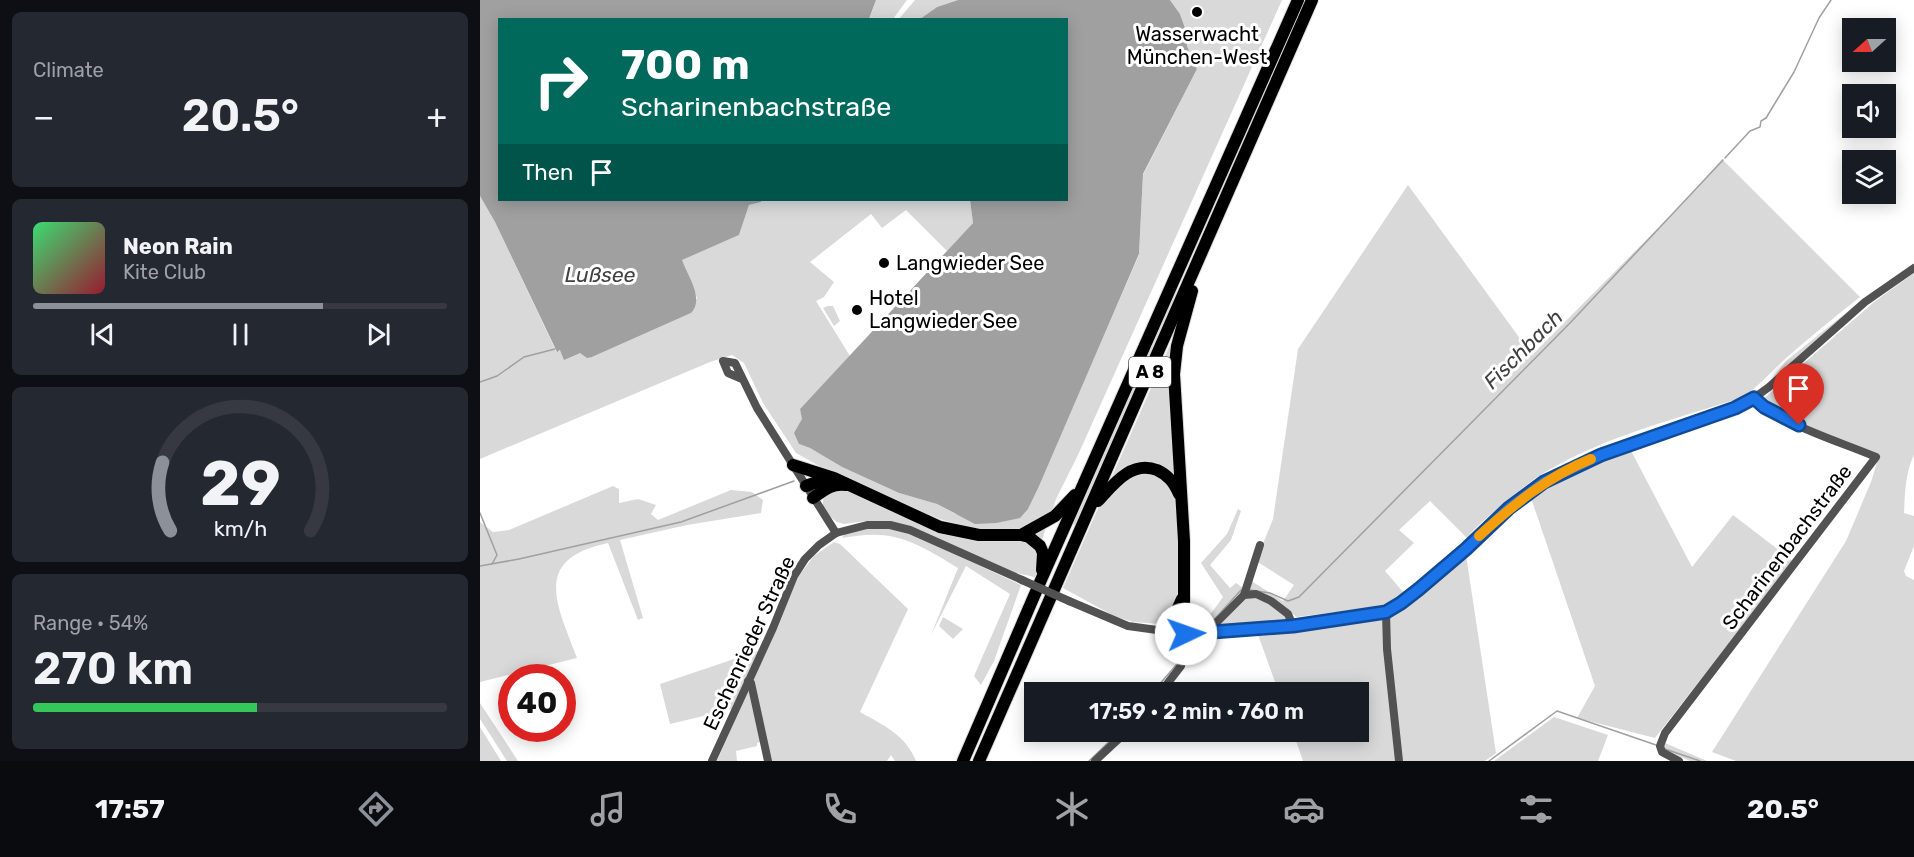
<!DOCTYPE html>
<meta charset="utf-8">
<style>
:root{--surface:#171b24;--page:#242831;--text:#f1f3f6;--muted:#9ea1a6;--line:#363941;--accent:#8c9099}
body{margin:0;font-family:Rubik,sans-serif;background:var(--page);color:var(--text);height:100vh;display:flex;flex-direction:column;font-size:22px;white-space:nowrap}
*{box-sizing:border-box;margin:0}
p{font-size:20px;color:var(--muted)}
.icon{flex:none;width:33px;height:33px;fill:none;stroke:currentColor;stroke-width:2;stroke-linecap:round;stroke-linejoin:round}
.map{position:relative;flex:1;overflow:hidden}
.drawer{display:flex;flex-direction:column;gap:12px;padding:12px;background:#0d0f14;width:480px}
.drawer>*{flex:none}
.banner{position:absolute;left:18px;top:18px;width:570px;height:183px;border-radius:0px;box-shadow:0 3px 15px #0003;background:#00695c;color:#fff;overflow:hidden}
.needle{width:39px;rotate:249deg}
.fabs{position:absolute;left:1362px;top:18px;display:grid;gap:12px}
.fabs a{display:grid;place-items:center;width:54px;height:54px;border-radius:0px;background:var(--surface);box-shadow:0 3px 15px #0003;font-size:30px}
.speed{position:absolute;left:18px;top:664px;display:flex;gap:12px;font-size:30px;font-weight:700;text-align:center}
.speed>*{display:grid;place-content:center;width:78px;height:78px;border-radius:50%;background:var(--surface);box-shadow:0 3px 15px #0003;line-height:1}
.speed .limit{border:9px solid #d22;background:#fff;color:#111}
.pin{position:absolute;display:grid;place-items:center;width:51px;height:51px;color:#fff;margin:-62px -26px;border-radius:50% 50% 50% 0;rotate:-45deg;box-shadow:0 0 6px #0007}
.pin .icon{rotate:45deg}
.me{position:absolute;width:66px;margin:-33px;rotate:87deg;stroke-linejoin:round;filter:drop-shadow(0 0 4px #0008)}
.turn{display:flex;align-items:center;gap:21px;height:126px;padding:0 24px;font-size:27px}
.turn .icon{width:78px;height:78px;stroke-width:2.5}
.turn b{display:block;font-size:42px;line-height:51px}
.then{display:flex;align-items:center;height:57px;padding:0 24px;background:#0003;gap:12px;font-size:22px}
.big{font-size:45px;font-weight:600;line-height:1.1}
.drawer .tile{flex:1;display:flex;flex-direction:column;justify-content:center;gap:9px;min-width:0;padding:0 21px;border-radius:9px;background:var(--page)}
.drawer .dial{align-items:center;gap:0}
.dial svg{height:156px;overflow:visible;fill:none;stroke:var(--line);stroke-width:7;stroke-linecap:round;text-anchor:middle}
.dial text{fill:var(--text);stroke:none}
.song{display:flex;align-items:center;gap:18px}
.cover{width:72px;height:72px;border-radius:9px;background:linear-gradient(135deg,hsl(140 70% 55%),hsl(350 70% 35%))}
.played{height:6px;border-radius:3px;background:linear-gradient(90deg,var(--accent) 70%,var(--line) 70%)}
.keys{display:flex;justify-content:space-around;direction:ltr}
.heat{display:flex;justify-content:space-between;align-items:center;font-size:33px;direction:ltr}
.charge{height:9px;border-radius:4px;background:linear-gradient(90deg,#34c759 54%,var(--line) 0)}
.trip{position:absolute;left:544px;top:682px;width:345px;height:60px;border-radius:0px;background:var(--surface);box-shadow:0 3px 15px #0003;font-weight:600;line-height:60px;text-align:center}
.dock{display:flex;height:96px;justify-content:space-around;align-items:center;background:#090b0e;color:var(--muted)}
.dock .icon{width:42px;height:42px}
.dock .on{color:var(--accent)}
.dock b{font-size:27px;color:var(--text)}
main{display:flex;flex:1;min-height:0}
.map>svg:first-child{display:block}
</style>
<main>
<section class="drawer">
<div class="tile"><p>Climate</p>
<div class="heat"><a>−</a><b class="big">20.5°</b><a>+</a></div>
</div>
<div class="tile">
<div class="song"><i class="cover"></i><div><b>Neon Rain</b><p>Kite Club</p></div></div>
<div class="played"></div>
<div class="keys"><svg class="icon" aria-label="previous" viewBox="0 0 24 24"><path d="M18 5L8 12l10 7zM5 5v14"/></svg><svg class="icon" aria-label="pause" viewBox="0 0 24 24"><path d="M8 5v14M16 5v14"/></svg><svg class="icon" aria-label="next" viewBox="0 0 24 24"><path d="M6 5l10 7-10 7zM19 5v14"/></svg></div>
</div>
<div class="tile dial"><svg viewBox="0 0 100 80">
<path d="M14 69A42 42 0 1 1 86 69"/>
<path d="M14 69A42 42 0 0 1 10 34" stroke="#8c9099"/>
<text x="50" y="56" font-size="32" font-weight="700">29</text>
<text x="50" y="72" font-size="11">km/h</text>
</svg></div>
<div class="tile"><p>Range · 54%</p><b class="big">270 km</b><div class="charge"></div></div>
</section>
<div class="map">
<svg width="1434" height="761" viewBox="0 0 1434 761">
<rect width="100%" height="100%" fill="#fff"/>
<!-- green -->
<g fill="#d9d9d9">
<polygon points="396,0 427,0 413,19 389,20"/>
<polygon points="435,0 478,0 457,7 440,19 418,20"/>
<path d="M690,0H802L598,455L576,499L558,551L559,566L555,577L531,572L428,527L386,521L364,524L357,522L348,515L343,506V501L344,497L358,486L416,511L489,528L460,519L338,470L339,466L316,453L283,403L264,363L252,355L230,362L0,459V196L15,222L76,351C87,349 101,353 112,357L211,313L217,298L201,260L259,235L269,205L281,202L282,200H490L493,223L467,251L426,210L402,228L391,214L330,262L354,282L344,297L336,301L370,356L320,409L323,419L319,444L330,448L362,467L419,493L457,504L475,514L548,509L659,255L663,175L717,69L707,46L705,28L700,14Z"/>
<polygon points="822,0 826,0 748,182 743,180"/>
<path d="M1242,159L1380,297C1354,317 1329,338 1305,359C1291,372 1279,386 1263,397C1199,418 1126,436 1067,471C1050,481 1035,494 1020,507C1008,517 996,526 987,538L950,501L919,530L934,543L905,571L924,593L907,604L893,607L817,617L791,600L762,594L731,626L723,625L715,605L727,619L743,597L721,563L747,534L758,509L761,511L751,540L730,565L750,588L756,583L763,588L768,579L803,601L814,585L776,561L793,519L818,349L928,185L1052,355L1203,203Z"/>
<path d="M1434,273V455C1425,473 1425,494 1424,513L1434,516V546L1424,571L1426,576L1434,580V761H1256L1232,752L1366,541L1391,482L1399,456L1319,424L1281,401L1394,302Z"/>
<polygon points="692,292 699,295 598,526 590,523"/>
<polygon points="1377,304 1379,304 1290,381 1306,361"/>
<polygon points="348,306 353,306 360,321 354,326 343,308"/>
<path d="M700,322L692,365L703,574C700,592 696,612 681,624L653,622L634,616L583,588Z"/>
<polygon points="1149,447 1212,567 1253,515 1313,561 1175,738 1097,718 1115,686 1050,495 1084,474"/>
<path d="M133,486L139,489V503L158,499L176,505L171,514L178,520L251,490L272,492L283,500L281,513L207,525L140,540L163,618L158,620L128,543C51,559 77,605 97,658L0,682V522L13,532L29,530Z"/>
<path d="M393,527L411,528L429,533L541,585L514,661L501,685L494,676L530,594L486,566L451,635L478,568C460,557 435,541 414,537C398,533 379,535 362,538L365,533Z"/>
<path d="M354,542L360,544L428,609L380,712C403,725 426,735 436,761H415L411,755L407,761H289L273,680L298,627L317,578L334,556Z"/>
<polygon points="986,555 1016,753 1005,761 823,761 813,732 879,732 879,693 799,693 777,632 843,627 908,617 919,611"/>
<path d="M765,597C781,598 798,606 807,619L736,627Z"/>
<polygon points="463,617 483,629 473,639 459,626"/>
<polygon points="278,651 252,709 190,724 180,684"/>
<polygon points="269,688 283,741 277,743 277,746 256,751 257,761 237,761"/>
<polygon points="0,703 38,761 27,761 0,719"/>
<polygon points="1074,717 1128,735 1118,761 1014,761"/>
<polygon points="0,727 21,761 0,761"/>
<polygon points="1185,743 1227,761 1210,761 1185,750 1183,746"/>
</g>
<!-- water -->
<g fill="#a0a0a0">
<path d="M0,0H396L389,19L20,20V200H282L281,202L269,205L259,235L202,260C207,275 225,299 211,313L112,357L107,358L100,353L84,360L80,350L77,352L15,222L0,196Z"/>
<polygon points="478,0 690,0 700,14 705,28 707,46 717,69 663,174 659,254 559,486 548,509 540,518 516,523 495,524 457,504 419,493 362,467 330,448 319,444 314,433 322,419 320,409 493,223 490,200 586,200 586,20 440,19 457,7"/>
</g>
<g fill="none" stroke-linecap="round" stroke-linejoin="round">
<!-- stream -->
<g stroke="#a0a0a0" stroke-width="1.5">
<polyline points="1245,158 1270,131 1280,127 1281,121 1286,118 1314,72 1339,18 1351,0"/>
<polyline points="0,382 17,376 44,357 75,349"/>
<polyline points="0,513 17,555 12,564"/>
<polyline points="0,566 39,559 201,522 314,481"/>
<polyline points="770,590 790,593 808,601 819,597 1090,323 1243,160"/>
<polyline points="731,623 761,590"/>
<polyline points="672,693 697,664"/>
<polyline points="1185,749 1220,761"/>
<polyline points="609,761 639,732"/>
<polyline points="1009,761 1077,711 1176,745"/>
</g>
<defs>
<g id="highway">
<polyline points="313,465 354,478 460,527 499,535 541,535 549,537 560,546 563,553 562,570"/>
<polyline points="326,486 345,479 352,478"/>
<path d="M333,498C344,490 352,483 366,485"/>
<path d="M618,501C633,485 651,460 677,470C688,475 694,482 699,494"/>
<polyline points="541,535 575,516 595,495"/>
<polyline points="687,632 702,599"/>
<polyline points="706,634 704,619 704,541 694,374 697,346 712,291"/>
<polyline points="483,761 561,580 818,0"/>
<polyline points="499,761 832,0"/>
</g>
</defs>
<!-- highway casing -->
<use href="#highway" stroke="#dbdbdb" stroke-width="14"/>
<!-- minor -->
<g stroke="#525252" stroke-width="8">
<polyline points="262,379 248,373 243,361 255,363 277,408 356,533"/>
<polyline points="764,595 780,545"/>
<polyline points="589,601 648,626 706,634 813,626 906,612 921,603 939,589 986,549 1037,501 1064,482 1121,455 1267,403 1289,387 1385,302 1434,268"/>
<polyline points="906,612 907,649 919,761"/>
<polyline points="726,633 764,595 776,594 791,601 808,614 813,626"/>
<polyline points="268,681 271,683 288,761"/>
<polyline points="680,693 701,666 706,634"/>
<polyline points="232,761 293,628 314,576 325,559 339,545 356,533 387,525 410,525 430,530 542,580"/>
<polyline points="615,761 646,732"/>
<path d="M1199,761L1182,752L1180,746L1185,733L1396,457C1356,440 1307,427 1274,398"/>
</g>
<!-- highway -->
<use href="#highway" stroke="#000" stroke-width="12"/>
<!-- minor-bridge -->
<polyline stroke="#525252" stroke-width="8" points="542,580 589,601"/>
</g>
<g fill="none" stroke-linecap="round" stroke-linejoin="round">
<defs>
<polyline id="route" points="706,634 813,626 906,612 921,603 939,589 986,549 1029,508 1064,482 1121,455 1255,408 1274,398 1284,407 1319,425"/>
</defs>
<!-- route casing -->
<use href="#route" stroke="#114b97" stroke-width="15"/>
<!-- route -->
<use href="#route" stroke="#1a73e8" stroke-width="10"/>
<!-- slow -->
<path stroke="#f59e0b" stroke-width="10" d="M999,536C1034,504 1067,477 1111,459"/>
</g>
<!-- markers -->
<g fill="#000" stroke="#fff" stroke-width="2">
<circle cx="717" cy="12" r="6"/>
<circle cx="404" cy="263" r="6"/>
<circle cx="377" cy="310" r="6"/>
</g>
<g text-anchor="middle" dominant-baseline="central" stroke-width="6" stroke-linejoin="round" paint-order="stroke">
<!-- shield labels -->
<rect fill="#fff" stroke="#4c4c4c" stroke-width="1.5" x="649" y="357" width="42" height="30" rx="4.5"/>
<g font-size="18" font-weight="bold" fill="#000">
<text x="670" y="372">A 8</text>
</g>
<!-- poi labels -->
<g font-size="20" fill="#000" stroke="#fff" text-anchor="start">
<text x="717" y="34" text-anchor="middle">Wasserwacht<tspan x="717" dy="23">München-West</tspan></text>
<text x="416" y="263">Langwieder See</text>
<text x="389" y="298">Hotel<tspan x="389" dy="23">Langwieder See</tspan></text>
</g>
<!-- street labels -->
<g font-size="20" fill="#000" stroke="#fff">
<text transform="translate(1307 547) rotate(-53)">Scharinenbachstraße</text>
<text transform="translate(269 643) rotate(-65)">Eschenrieder Straße</text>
</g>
<!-- water labels -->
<g font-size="21" font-style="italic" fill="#414141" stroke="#fff">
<text x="120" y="274">Lußsee</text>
<text transform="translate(1043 349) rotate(-45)">Fischbach</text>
</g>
</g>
</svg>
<div class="fabs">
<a><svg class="needle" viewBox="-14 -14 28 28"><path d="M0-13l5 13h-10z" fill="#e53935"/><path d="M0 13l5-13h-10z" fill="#9ea1a6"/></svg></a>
<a><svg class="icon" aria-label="sound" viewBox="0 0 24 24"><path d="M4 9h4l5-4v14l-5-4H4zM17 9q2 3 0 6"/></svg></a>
<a><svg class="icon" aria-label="layers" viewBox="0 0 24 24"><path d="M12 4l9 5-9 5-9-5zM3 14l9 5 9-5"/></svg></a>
</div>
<div class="speed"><div class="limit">40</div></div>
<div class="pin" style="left:1319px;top:425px;background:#d93025"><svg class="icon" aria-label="arrive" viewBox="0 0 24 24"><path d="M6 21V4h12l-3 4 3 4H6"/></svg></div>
<svg class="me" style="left:706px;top:634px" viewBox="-20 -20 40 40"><circle r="19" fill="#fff"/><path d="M0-13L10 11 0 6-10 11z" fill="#1a73e8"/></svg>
<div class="trip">17:59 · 2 min · 760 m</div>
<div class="banner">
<div class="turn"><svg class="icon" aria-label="right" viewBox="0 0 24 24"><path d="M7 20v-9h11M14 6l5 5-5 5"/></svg><div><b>700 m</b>Scharinenbachstraße</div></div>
<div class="then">Then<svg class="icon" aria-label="arrive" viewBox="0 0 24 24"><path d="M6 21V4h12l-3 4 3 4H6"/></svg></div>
</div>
</div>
</main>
<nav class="dock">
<b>17:57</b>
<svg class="icon on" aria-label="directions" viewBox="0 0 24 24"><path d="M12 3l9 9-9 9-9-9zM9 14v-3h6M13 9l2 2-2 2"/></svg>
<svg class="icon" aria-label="music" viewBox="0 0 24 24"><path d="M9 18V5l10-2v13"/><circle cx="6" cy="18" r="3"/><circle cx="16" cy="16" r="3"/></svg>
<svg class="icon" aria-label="phone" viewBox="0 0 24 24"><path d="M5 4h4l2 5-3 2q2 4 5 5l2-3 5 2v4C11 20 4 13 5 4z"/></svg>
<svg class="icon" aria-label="climate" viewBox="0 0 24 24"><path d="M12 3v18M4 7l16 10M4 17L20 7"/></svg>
<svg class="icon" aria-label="car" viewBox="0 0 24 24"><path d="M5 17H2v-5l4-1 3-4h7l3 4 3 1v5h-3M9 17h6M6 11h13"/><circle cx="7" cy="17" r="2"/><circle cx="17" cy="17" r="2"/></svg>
<svg class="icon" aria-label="filters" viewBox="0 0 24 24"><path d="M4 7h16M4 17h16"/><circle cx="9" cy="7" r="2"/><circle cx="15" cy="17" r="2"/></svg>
<b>20.5°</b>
</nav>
